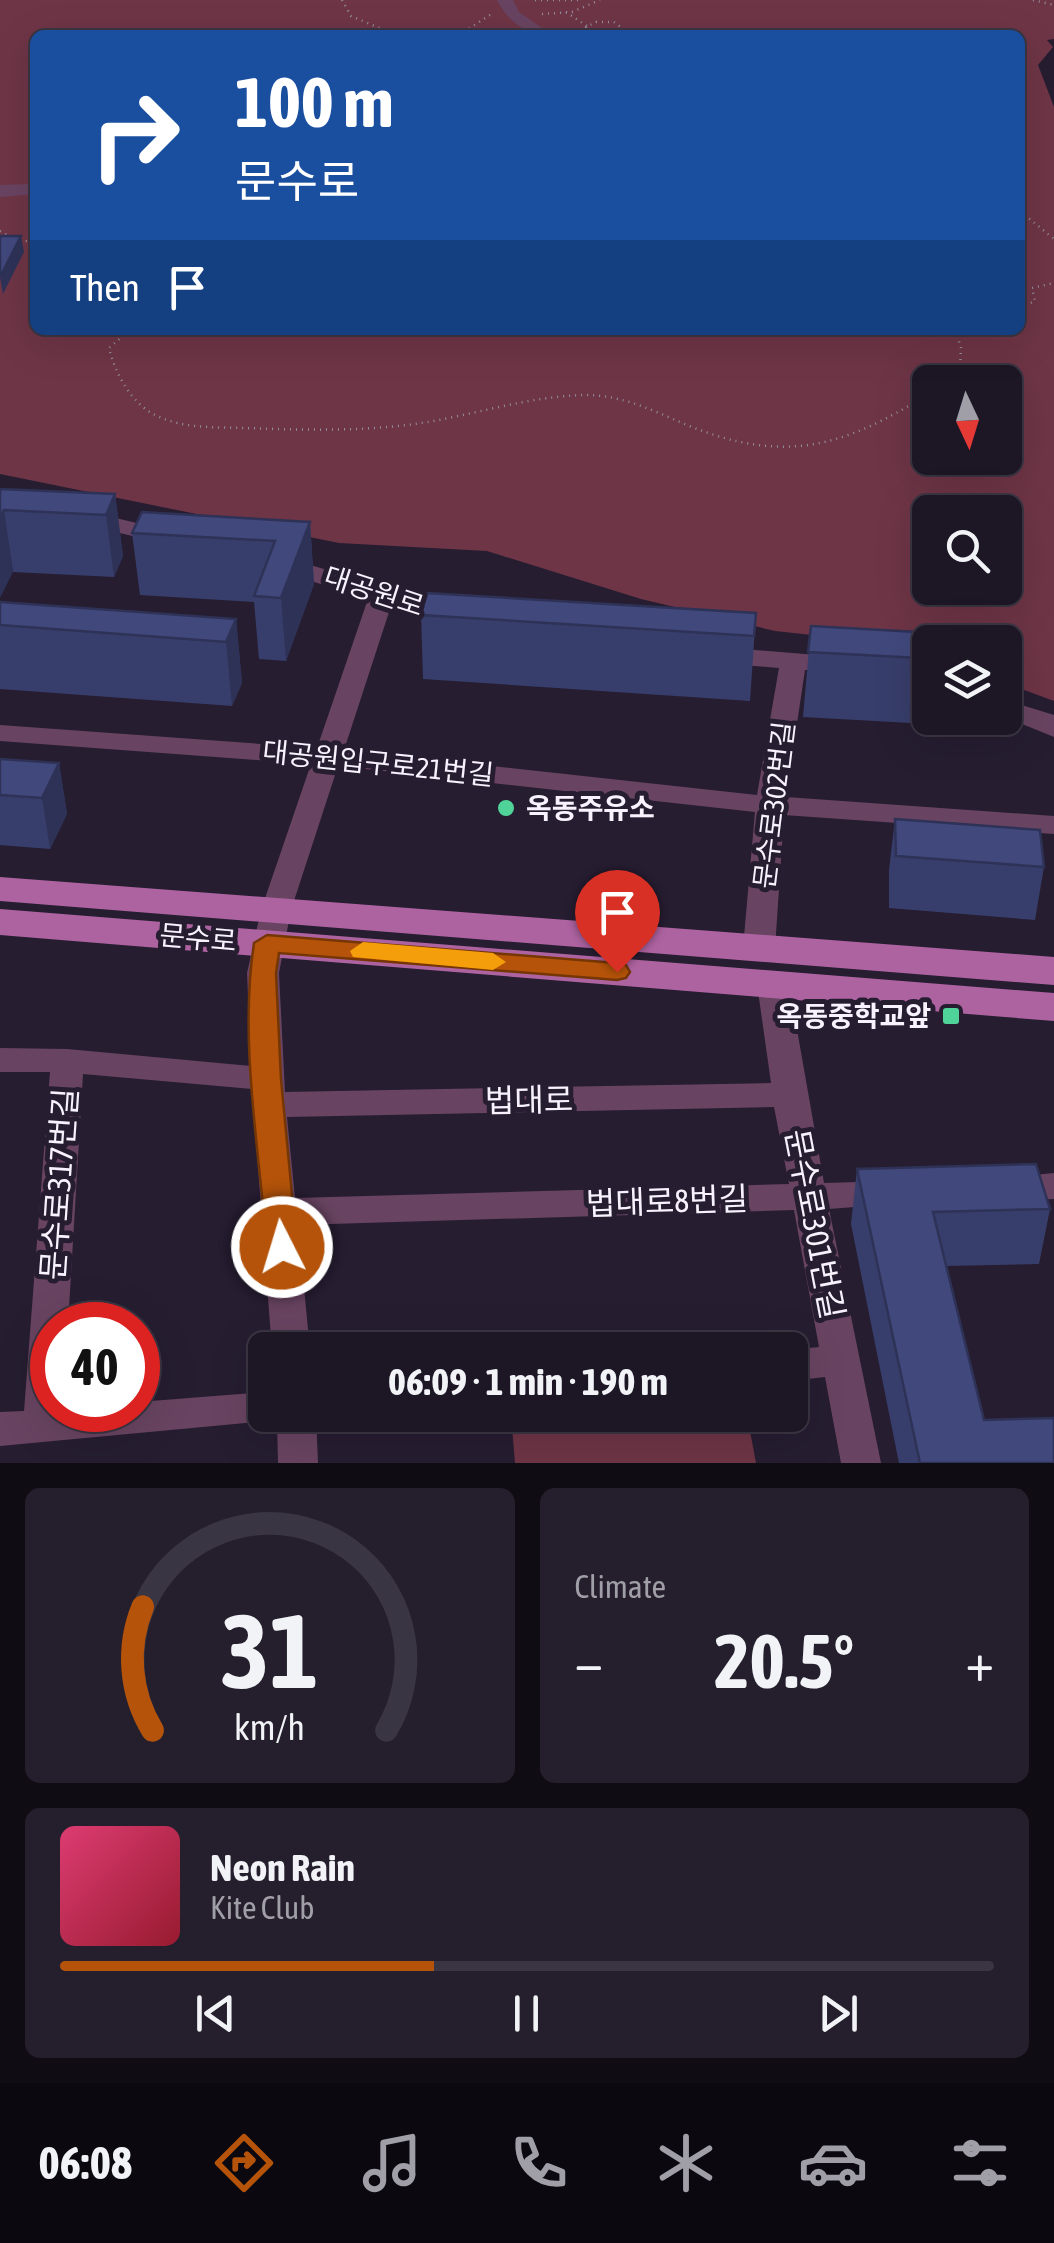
<!DOCTYPE html>
<meta charset="utf-8">
<style>
:root{--surface:#1c1625;--page:#251f2d;--text:#f1f3f6;--muted:#a09fa7;--line:#3a3542;--accent:#b45309}
body{margin:0;font-family:"Asap Condensed","Noto Sans KR",sans-serif;background:var(--page);color:var(--text);height:100vh;display:flex;flex-direction:column;font-size:38px;white-space:nowrap}
*{box-sizing:border-box;margin:0}
p{font-size:32px;color:var(--muted)}
.icon{flex:none;width:55px;height:55px;fill:none;stroke:currentColor;stroke-width:2;stroke-linecap:round;stroke-linejoin:round}
.map{position:relative;height:1463px;overflow:hidden}
.drawer{display:flex;flex-direction:column;gap:25px;padding:25px;background:#0f0c14;flex:1}
.drawer>*{flex:none}
.guide{position:absolute;left:30px;top:30px;width:995px;height:305px;border-radius:15px;box-shadow:0 10px 40px #0002,0 0 0 2px var(--line);background:#1a4fa0;color:#fff;overflow:hidden}
.needle{width:65px;rotate:176deg}
.controls{position:absolute;left:912px;top:365px;display:grid;gap:20px}
.controls a{display:grid;place-items:center;width:110px;height:110px;border-radius:15px;background:var(--surface);box-shadow:0 10px 40px #0002,0 0 0 2px var(--line);font-size:50px}
.speed{position:absolute;left:30px;top:1302px;display:flex;gap:20px;font-size:50px;font-weight:700;text-align:center}
.speed>*{display:grid;place-content:center;width:130px;height:130px;border-radius:50%;background:var(--surface);box-shadow:0 10px 40px #0002,0 0 0 2px var(--line);line-height:1}
.speed .limit{border:15px solid #d22;background:#fff;color:#111}
.pin{position:absolute;display:grid;place-items:center;width:85px;height:85px;color:#fff;margin:-102px -42px;border-radius:50% 50% 50% 0;rotate:-45deg;box-shadow:0 0 10px #0007}
.pin .icon{rotate:45deg}
.me{position:absolute;width:110px;margin:-55px;rotate:355deg;stroke-linejoin:round;filter:drop-shadow(0 0 8px #0008)}
.turn{display:flex;align-items:center;gap:35px;height:210px;padding:0 40px;font-size:45px}
.turn .icon{width:130px;height:130px;stroke-width:2.5}
.turn b{display:block;font-size:70px;line-height:85px}
.then{display:flex;align-items:center;height:95px;padding:0 40px;background:#0003;gap:20px;font-size:38px}
.big{font-size:75px;font-weight:700;line-height:1.1}
.drawer .tile{flex:1;display:flex;flex-direction:column;justify-content:center;gap:15px;min-width:0;padding:0 35px;border-radius:15px;background:var(--page)}
.drawer .dial{align-items:center;gap:0}
.dial svg{height:260px;overflow:visible;fill:none;stroke:var(--line);stroke-width:7;stroke-linecap:round;text-anchor:middle}
.dial text{fill:var(--text);stroke:none}
.song{display:flex;align-items:center;gap:30px}
.cover{width:120px;height:120px;border-radius:15px;background:linear-gradient(135deg,hsl(340 70% 55%),hsl(350 70% 35%))}
.played{height:10px;border-radius:5px;background:linear-gradient(90deg,var(--accent) 40%,var(--line) 40%)}
.keys{display:flex;justify-content:space-around;direction:ltr}
.heat{display:flex;justify-content:space-between;align-items:center;font-size:55px;direction:ltr}
.drawer .tiles{flex:1;display:grid;gap:25px;grid-template-columns:1fr 1fr}
.tile:last-child{grid-column:span 2}
.trip{position:absolute;left:248px;top:1332px;width:560px;height:100px;border-radius:15px;background:var(--surface);box-shadow:0 10px 40px #0002,0 0 0 2px var(--line);font-weight:700;line-height:100px;text-align:center}
.tab-bar{display:flex;height:160px;justify-content:space-around;align-items:center;background:#0b090f;color:var(--muted)}
.tab-bar .icon{width:70px;height:70px}
.tab-bar .on{color:var(--accent)}
.tab-bar b{font-size:45px;color:var(--text)}
.map>svg:first-child{display:block}
</style>
<div class="map">
<svg width="1054" height="1463" viewBox="0 0 1054 1463">
<rect width="100%" height="100%" fill="#261d31"/>
<!-- green -->
<g fill="#6e3546" fill-rule="evenodd">
<path d="M0,0H1054V39L1047,40L1053,47L1038,65L1054,107V701L1005,683V642H930V654L905,645L775,631L641,599L487,551L339,543L0,474ZM35,35H1020V330H35ZM930,382H1005V458H930ZM930,512H1005V588H930Z"/>
<polygon points="511,1415 747,1415 756,1463 515,1463"/>
</g>
<g fill="none" stroke-linecap="round" stroke-linejoin="round">
<!-- path -->
<g stroke="#958f9e" stroke-width="2.5" stroke-dasharray="1 5" stroke-linecap="butt">
<polyline points="342,0 351,16 396,35"/>
<polyline points="535,0 580,0"/>
<polyline points="1033,0 1054,5"/>
<polyline points="566,12 587,26"/>
<polyline points="542,14 572,12 600,0"/>
<polygon points="596,22 614,22 622,28 612,33 588,30 586,27"/>
<polyline points="459,35 493,13"/>
<polyline points="1020,211 1054,239"/>
<polyline points="0,231 11,237"/>
<polyline points="20,239 35,244"/>
<polyline points="1020,308 1035,301 1032,288 1054,283"/>
<path d="M119,330L123,336L109,348C115,373 131,403 155,415C183,429 216,427 245,428C306,430 367,432 428,422C480,413 532,396 586,395C622,395 654,411 687,425C785,465 844,447 930,393"/>
<polyline points="944,382 960,370 961,347 955,330"/>
</g>
<!-- minor -->
<g fill="#694462" fill-rule="evenodd">
<path d="M497,0H513L519,12L552,35C526,35 509,23 497,0Z"/>
<polygon points="35,184 35,194 0,197 0,185"/>
<polygon points="86,511 179,533 182,538 170,545 78,523 74,518"/>
<path d="M276,555L468,611L472,616L459,624L391,606L344,750L757,795L779,668L719,663L706,655L719,647L841,657L850,659L854,665L850,671L805,670L786,797L1054,816V834L784,815L775,948L770,955L759,958L748,955L743,948L755,812L338,766L291,910L279,973L285,1092L771,1083L757,984L762,976L773,973L784,976L789,984L824,1183L893,1181L905,1185L911,1194L905,1203L829,1209L881,1463H841L825,1377L790,1381L788,1350L819,1347L794,1210L298,1225L310,1350H272L252,1089L83,1074L68,1325H52V1410H138V1402L265,1392V1415H316L318,1463H278L277,1420L0,1446V1412L24,1411L50,1072H0V1048L67,1049L251,1066L247,973L261,910L311,764L0,741V725L317,748L368,599L267,567L264,562ZM774,1107L789,1184L295,1198L287,1117Z"/>
<polygon points="884,660 930,673 930,690 875,674 871,668 875,662"/>
<polygon points="1005,700 1054,715 1054,737 1005,717"/>
<polygon points="1054,1173 1054,1199 1005,1201 993,1197 987,1188 993,1179"/>
</g>
<!-- major -->
<g fill="#ae63a1" fill-rule="evenodd">
<polygon points="0,877 1054,957 1054,985 0,901"/>
<polygon points="0,909 1054,993 1054,1021 0,935"/>
</g>
</g>
<!-- wall -->
<g fill="#383e6b">
<polygon points="0,489 115,494 123,556 114,577 13,572"/>
<polygon points="310,522 314,584 286,661 259,659 254,602 140,595 132,533"/>
<polygon points="0,602 236,619 242,683 232,706 0,689"/>
<polygon points="756,613 750,701 423,679 421,615"/>
<polygon points="811,626 919,658 911,723 803,717"/>
<polygon points="0,759 59,763 67,814 50,849 0,845"/>
<polygon points="895,819 1044,867 1035,920 889,908 889,870"/>
<polygon points="857,1169 1050,1209 1039,1264 947,1266 984,1420 1054,1463 899,1463 851,1224"/>
</g>
<!-- shaded-wall -->
<g fill="#2e3257">
<polygon points="21,236 24,252 3,294 0,277"/>
<polygon points="115,494 123,556 114,577 106,515"/>
<polygon points="4,510 13,572 0,598 0,517"/>
<polygon points="310,522 314,584 286,661 281,598"/>
<polygon points="236,619 242,683 232,706 226,642"/>
<polygon points="59,763 67,814 50,849 42,798"/>
</g>
<!-- building -->
<g fill="#41487c" stroke="#2e3257" stroke-width="2.5">
<polygon points="0,236 21,236 0,277"/>
<polygon points="0,489 115,494 106,515 4,510 0,517"/>
<polygon points="142,512 310,522 281,598 254,596 275,541 132,533"/>
<polygon points="427,593 756,613 754,636 421,615"/>
<polygon points="0,602 236,619 226,642 0,625"/>
<polygon points="811,626 917,632 919,658 808,652"/>
<polygon points="0,759 59,763 42,798 0,795"/>
<polygon points="895,819 1040,830 1044,867 896,856"/>
<polygon points="1036,1164 1050,1209 933,1212 984,1420 1054,1418 1054,1463 920,1463 857,1169"/>
</g>
<!-- route -->
<path fill="#b45309" stroke="#753606" stroke-width="2.5" d="M267,935L617,963L626,965L630,972L626,978L617,980L279,953L276,973L281,1079L297,1247L293,1255L282,1258L272,1255L267,1247C259,1150 239,1039 254,943Z"/>
<!-- slow -->
<polygon fill="#f59e0b" points="363,942 493,953 506,962 493,970 353,957 350,951"/>
<!-- markers -->
<g fill="#50d398" stroke="#261d31" stroke-width="4">
<circle cx="506" cy="808" r="10"/>
<rect x="941" y="1006" width="20" height="20" rx="5"/>
</g>
<g text-anchor="middle" dominant-baseline="central" stroke-width="10" stroke-linejoin="round" paint-order="stroke">
<!-- street labels -->
<g font-size="28" fill="#f7f2fd" stroke="#261d31">
<text transform="translate(374 591) rotate(18)">대공원로</text>
<text transform="translate(378 763) rotate(6)">대공원입구로21번길</text>
<text transform="translate(774 805) rotate(-83)">문수로302번길</text>
<text transform="translate(198 938) rotate(5)">문수로</text>
</g>
<!-- poi labels -->
<g font-size="28" font-weight="bold" fill="#f7f2fd" stroke="#261d31" text-anchor="start">
<text x="526" y="808">옥동주유소</text>
<text x="931" y="1016" text-anchor="end">옥동중학교앞</text>
</g>
<!-- near-street labels -->
<g font-size="32" fill="#f7f2fd" stroke="#261d31">
<text transform="translate(529 1100) rotate(-1)">법대로</text>
<text transform="translate(59 1184) rotate(-86)">문수로317번길</text>
<text transform="translate(667 1201) rotate(-2)">법대로8번길</text>
<text transform="translate(815 1224) rotate(79)">문수로301번길</text>
</g>
</g>
</svg>
<div class="controls">
<a><svg class="needle" viewBox="-14 -14 28 28"><path d="M0-13l5 13h-10z" fill="#e53935"/><path d="M0 13l5-13h-10z" fill="#a09fa7"/></svg></a>
<a><svg class="icon" aria-label="search" viewBox="0 0 24 24"><circle cx="10" cy="10" r="6"/><path d="M15 15l6 6"/></svg></a>
<a><svg class="icon" aria-label="layers" viewBox="0 0 24 24"><path d="M12 4l9 5-9 5-9-5zM3 14l9 5 9-5"/></svg></a>
</div>
<div class="speed"><div class="limit">40</div></div>
<div class="pin" style="left:617px;top:972px;background:#d93025"><svg class="icon" aria-label="arrive" viewBox="0 0 24 24"><path d="M6 21V4h12l-3 4 3 4H6"/></svg></div>
<svg class="me" style="left:282px;top:1247px" viewBox="-20 -20 40 40"><circle r="17" fill="#b45309" stroke="#fff" stroke-width="3"/><path d="M0-11L8 9 0 5-8 9z" fill="#fff"/></svg>
<div class="trip">06:09 · 1 min · 190 m</div>
<div class="guide">
<div class="turn"><svg class="icon" aria-label="right" viewBox="0 0 24 24"><path d="M7 20v-9h11M14 6l5 5-5 5"/></svg><div><b>100 m</b>문수로</div></div>
<div class="then">Then<svg class="icon" aria-label="arrive" viewBox="0 0 24 24"><path d="M6 21V4h12l-3 4 3 4H6"/></svg></div>
</div>
</div>
<section class="drawer">
<div class="tiles">
<div class="tile dial"><svg viewBox="0 0 100 80">
<path d="M14 69A42 42 0 1 1 86 69"/>
<path d="M14 69A42 42 0 0 1 11 31" stroke="#b45309"/>
<text x="50" y="56" font-size="32" font-weight="700">31</text>
<text x="50" y="72" font-size="11">km/h</text>
</svg></div>
<div class="tile"><p>Climate</p>
<div class="heat"><a>−</a><b class="big">20.5°</b><a>+</a></div>
</div>
<div class="tile">
<div class="song"><i class="cover"></i><div><b>Neon Rain</b><p>Kite Club</p></div></div>
<div class="played"></div>
<div class="keys"><svg class="icon" aria-label="previous" viewBox="0 0 24 24"><path d="M18 5L8 12l10 7zM5 5v14"/></svg><svg class="icon" aria-label="pause" viewBox="0 0 24 24"><path d="M8 5v14M16 5v14"/></svg><svg class="icon" aria-label="next" viewBox="0 0 24 24"><path d="M6 5l10 7-10 7zM19 5v14"/></svg></div>
</div>
</div>
</section>
<nav class="tab-bar">
<b>06:08</b>
<svg class="icon on" aria-label="directions" viewBox="0 0 24 24"><path d="M12 3l9 9-9 9-9-9zM9 14v-3h6M13 9l2 2-2 2"/></svg>
<svg class="icon" aria-label="music" viewBox="0 0 24 24"><path d="M9 18V5l10-2v13"/><circle cx="6" cy="18" r="3"/><circle cx="16" cy="16" r="3"/></svg>
<svg class="icon" aria-label="phone" viewBox="0 0 24 24"><path d="M5 4h4l2 5-3 2q2 4 5 5l2-3 5 2v4C11 20 4 13 5 4z"/></svg>
<svg class="icon" aria-label="climate" viewBox="0 0 24 24"><path d="M12 3v18M4 7l16 10M4 17L20 7"/></svg>
<svg class="icon" aria-label="car" viewBox="0 0 24 24"><path d="M5 17H2v-5l4-1 3-4h7l3 4 3 1v5h-3M9 17h6M6 11h13"/><circle cx="7" cy="17" r="2"/><circle cx="17" cy="17" r="2"/></svg>
<svg class="icon" aria-label="filters" viewBox="0 0 24 24"><path d="M4 7h16M4 17h16"/><circle cx="9" cy="7" r="2"/><circle cx="15" cy="17" r="2"/></svg>
</nav>
